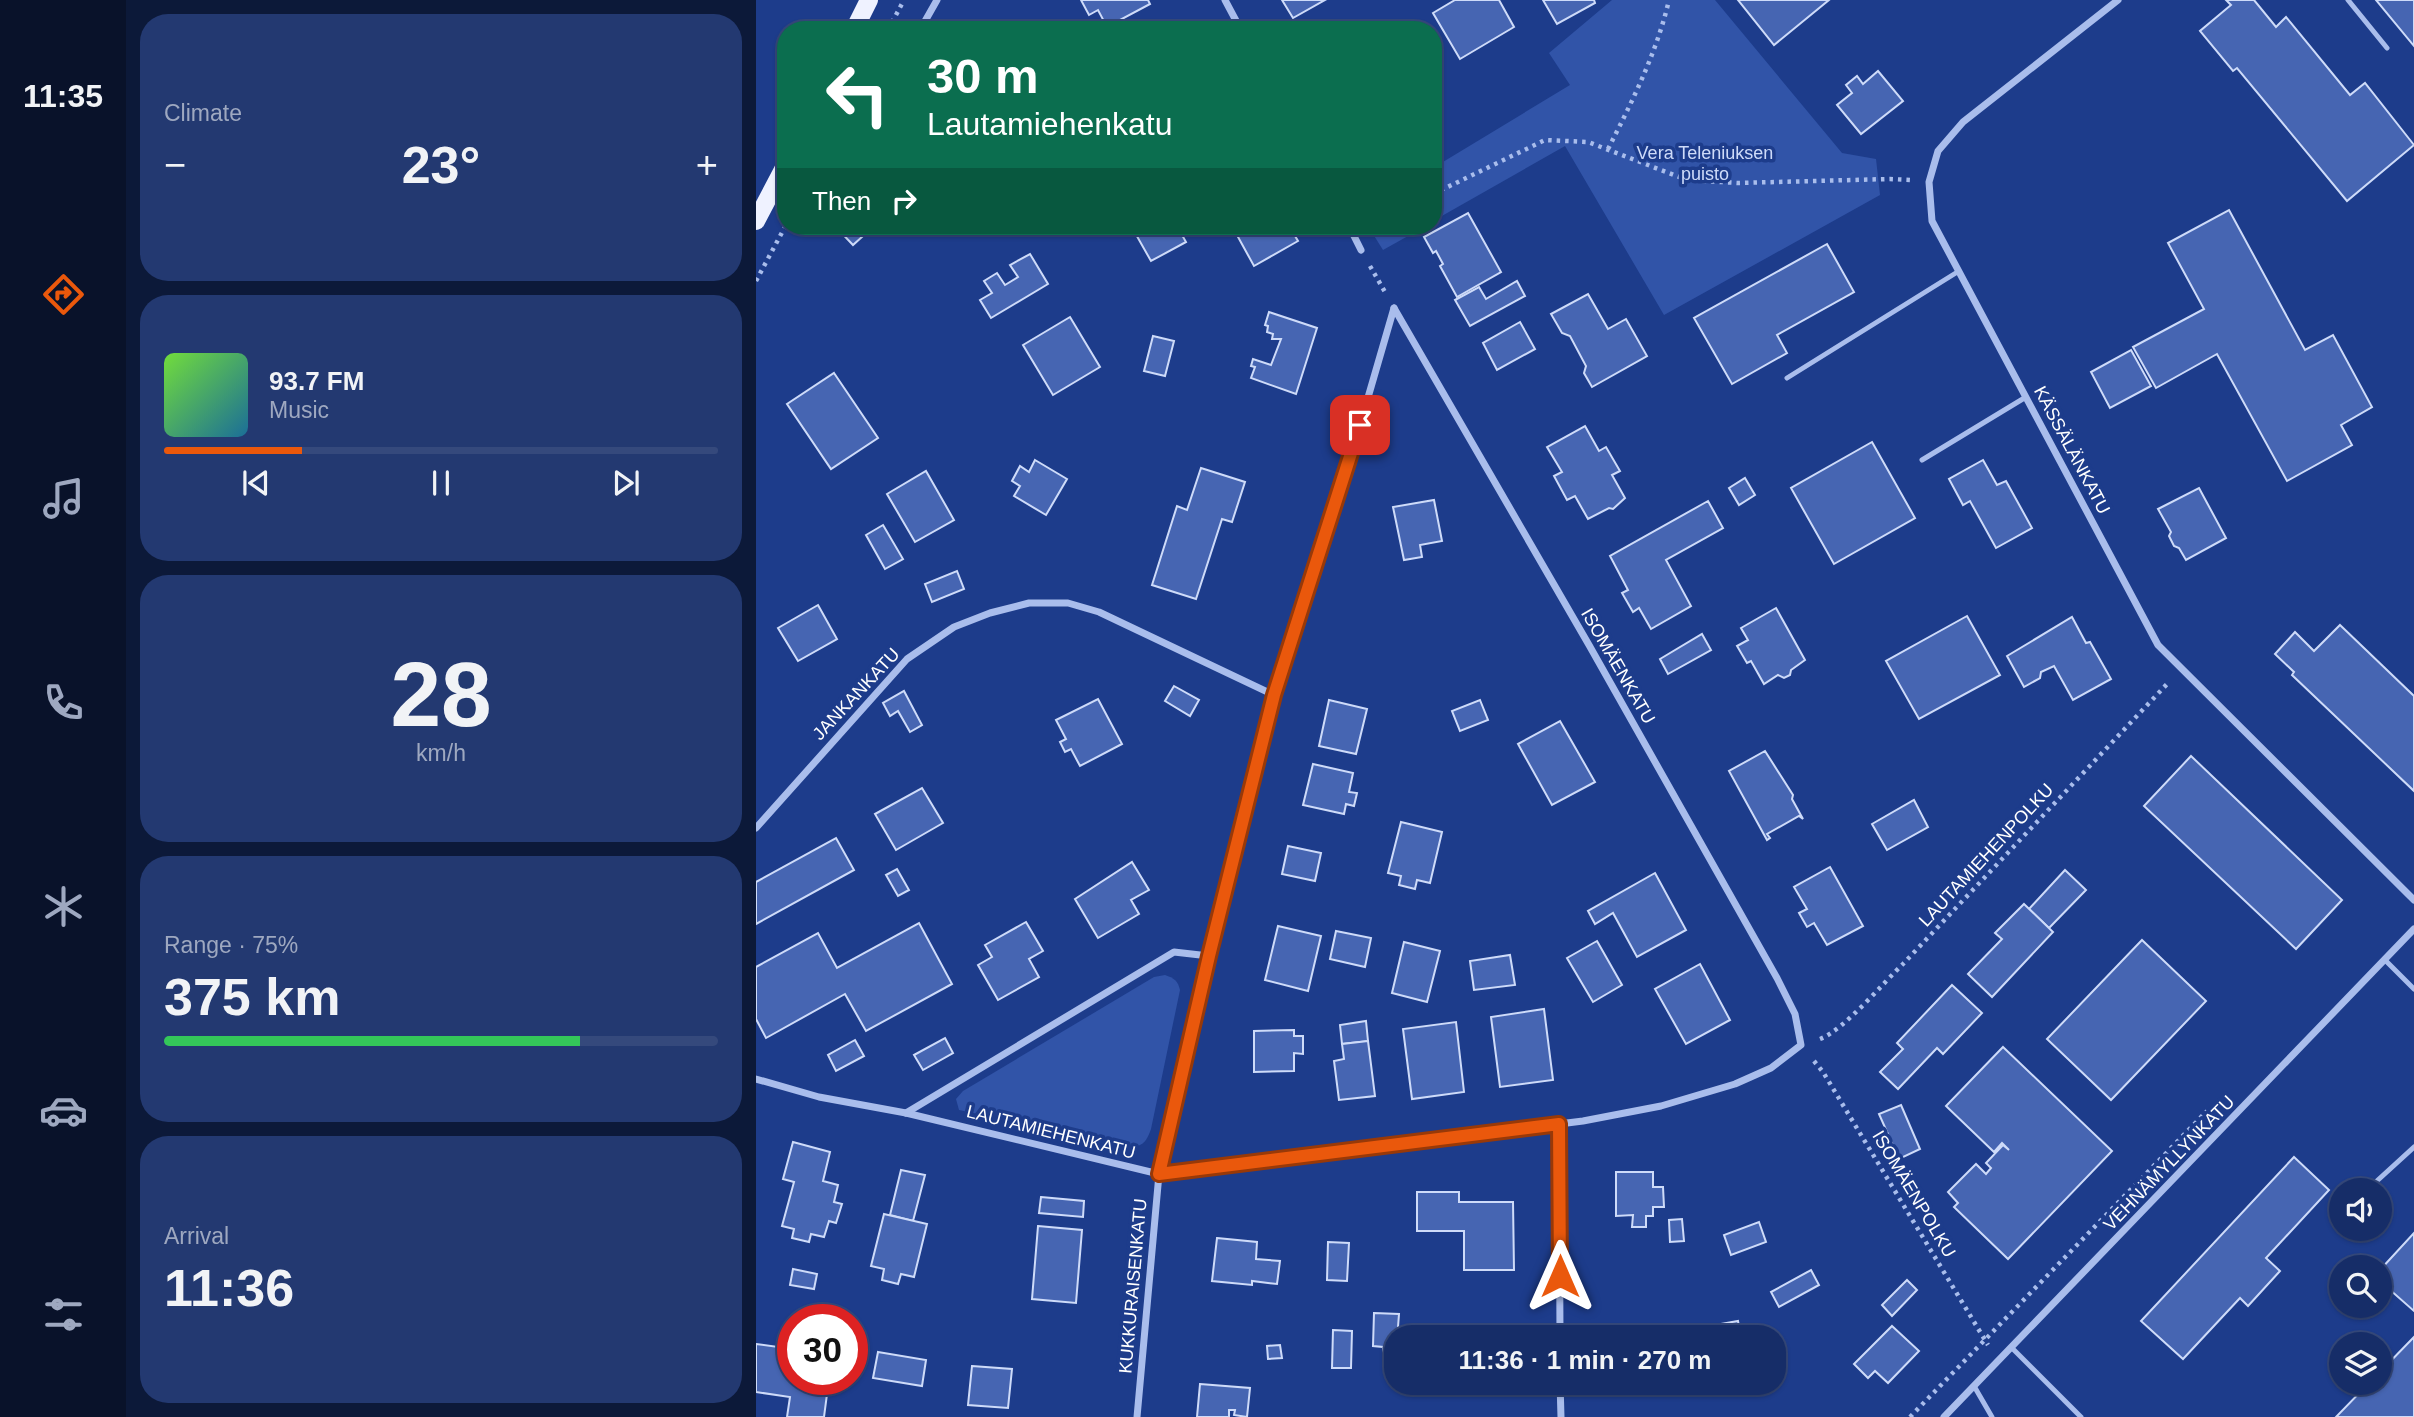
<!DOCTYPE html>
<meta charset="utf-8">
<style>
:root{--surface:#162d68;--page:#233971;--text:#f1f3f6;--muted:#9ea8c0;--line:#35497c;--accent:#ea580c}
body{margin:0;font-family:Arial,sans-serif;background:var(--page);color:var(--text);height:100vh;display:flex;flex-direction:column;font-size:26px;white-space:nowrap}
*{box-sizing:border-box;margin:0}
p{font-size:23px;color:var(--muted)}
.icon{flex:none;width:38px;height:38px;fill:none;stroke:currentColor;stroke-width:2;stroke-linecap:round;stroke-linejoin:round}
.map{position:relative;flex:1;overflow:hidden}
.side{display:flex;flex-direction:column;gap:14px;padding:14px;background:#0c1939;width:630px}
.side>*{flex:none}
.hud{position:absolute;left:21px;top:21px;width:665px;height:214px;border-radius:28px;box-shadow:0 2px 5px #0004,0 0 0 2px var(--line);background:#0b6e4f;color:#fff;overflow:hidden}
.buttons{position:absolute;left:1573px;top:1178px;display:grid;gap:14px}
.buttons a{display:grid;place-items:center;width:63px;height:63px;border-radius:50%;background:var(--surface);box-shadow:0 2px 5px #0004,0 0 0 2px var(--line);font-size:35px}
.speed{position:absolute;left:21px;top:1304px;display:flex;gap:14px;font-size:35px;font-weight:700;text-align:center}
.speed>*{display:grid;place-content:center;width:91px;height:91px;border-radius:50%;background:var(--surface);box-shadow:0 2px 5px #0004,0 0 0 2px var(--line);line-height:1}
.speed .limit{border:10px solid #d22;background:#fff;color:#111}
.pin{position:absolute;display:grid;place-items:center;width:60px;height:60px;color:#fff;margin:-30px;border-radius:14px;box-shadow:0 4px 10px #0006}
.me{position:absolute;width:77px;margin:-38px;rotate:0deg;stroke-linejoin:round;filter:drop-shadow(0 0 5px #0008)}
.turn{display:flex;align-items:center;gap:24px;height:147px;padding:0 35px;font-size:32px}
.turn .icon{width:91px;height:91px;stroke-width:2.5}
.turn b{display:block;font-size:49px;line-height:60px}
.then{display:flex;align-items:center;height:66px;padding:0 35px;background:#0003;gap:14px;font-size:26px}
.big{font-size:52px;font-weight:600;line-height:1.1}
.side .tile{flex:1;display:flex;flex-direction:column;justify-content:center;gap:10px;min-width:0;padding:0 24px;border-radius:28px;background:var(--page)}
.side .dial{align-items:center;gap:0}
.dial b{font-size:91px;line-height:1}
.song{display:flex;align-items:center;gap:21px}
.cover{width:84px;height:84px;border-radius:10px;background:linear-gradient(135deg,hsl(100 70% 55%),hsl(200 70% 35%))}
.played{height:7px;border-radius:4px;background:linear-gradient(90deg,var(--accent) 25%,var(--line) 25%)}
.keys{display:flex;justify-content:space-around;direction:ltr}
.heat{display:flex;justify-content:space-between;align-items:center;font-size:38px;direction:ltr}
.charge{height:10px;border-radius:5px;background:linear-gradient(90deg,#34c759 75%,var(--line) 0)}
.trip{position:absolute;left:628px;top:1325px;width:402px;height:70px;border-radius:28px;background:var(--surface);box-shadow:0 2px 5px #0004,0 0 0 2px var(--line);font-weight:600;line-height:70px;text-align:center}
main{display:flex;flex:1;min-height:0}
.tab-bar{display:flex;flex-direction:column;width:126px;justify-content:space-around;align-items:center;background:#09122a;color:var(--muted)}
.tab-bar .icon{width:49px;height:49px}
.tab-bar .active{color:var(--accent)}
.tab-bar b{font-size:32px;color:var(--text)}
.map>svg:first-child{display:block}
</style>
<main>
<nav class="tab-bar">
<b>11:35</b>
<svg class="icon active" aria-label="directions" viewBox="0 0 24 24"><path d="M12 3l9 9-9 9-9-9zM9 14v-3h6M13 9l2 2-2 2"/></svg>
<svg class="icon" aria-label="music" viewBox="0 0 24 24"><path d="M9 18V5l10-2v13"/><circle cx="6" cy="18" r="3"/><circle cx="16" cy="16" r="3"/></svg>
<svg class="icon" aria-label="phone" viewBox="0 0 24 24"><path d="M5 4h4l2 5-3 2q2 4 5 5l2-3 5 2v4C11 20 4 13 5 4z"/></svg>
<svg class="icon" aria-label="climate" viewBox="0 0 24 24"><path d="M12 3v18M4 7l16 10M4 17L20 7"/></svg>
<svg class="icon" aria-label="car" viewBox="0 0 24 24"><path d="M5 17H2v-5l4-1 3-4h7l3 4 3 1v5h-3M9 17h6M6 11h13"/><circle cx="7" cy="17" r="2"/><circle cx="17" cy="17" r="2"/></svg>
<svg class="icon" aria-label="filters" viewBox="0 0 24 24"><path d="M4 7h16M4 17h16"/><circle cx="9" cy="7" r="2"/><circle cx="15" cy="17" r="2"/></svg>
</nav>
<section class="side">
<div class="tile"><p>Climate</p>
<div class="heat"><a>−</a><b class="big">23°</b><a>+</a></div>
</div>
<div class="tile">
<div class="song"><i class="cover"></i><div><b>93.7 FM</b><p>Music</p></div></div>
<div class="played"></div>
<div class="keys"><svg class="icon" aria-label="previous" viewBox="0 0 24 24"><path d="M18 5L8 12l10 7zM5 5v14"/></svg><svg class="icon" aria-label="pause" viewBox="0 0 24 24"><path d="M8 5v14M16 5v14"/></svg><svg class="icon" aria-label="next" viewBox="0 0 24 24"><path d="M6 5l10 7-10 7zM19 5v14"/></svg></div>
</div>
<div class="tile dial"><b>28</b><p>km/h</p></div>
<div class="tile"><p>Range · 75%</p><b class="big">375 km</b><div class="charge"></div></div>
<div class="tile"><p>Arrival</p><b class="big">11:36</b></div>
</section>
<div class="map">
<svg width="1658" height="1417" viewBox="0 0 1658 1417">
<rect width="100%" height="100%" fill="#1d3c8b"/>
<!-- green -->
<g fill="#3154a8">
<polygon points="856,0 959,0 1086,153 1120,159 1124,195 908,315 809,146 677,221 677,168 814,85 793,53"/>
<polygon points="612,226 670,226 627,250"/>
<path d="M409,975C418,978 422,981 424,990L395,1129C391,1140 388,1146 376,1147L203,1110L200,1099L207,1091L398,977Z"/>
</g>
<!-- building -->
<g fill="#4665b2" stroke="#cedbf9" stroke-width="2">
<polygon points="325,0 392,0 394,4 351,27 342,10 333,15"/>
<polygon points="526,0 569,0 537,18"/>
<polygon points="699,0 743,0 758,27 704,59 677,13"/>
<polygon points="787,0 838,0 839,3 801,24"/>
<polygon points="982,0 1073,0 1018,45"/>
<polygon points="1470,0 1498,0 1520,27 1530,17 1594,95 1609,83 1658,145 1591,201 1481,68 1477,71 1444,31 1475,5"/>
<polygon points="1620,0 1658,0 1658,46"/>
<polygon points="1122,71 1147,101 1105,134 1081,105 1096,93 1090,85 1101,76 1107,84"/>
<polygon points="1473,210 1549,350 1577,335 1616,407 1585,425 1596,445 1531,481 1461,354 1400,388 1377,347 1448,309 1412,243"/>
<polygon points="712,213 745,272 701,297 684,266 687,264 680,251 677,253 668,237"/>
<polygon points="79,226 118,226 97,245"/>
<polygon points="388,226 421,226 430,242 395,261 378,231"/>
<polygon points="476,226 533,226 542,241 498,266"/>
<polygon points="1071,244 1098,292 1021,335 1031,353 976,384 938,318"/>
<polygon points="274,254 292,284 235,318 224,300 236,293 228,281 241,273 249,285 262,277 254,265"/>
<polygon points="761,281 769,296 714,326 699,300 723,287 730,299"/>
<polygon points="832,294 852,329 870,319 891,356 836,387 828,373 830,366 814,336 806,333 795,314"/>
<polygon points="513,312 561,328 540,394 495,378 499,367 495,366 497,359 515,365 525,339 516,339 517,334 511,332 512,326 509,325"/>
<polygon points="314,317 344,367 297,395 267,345"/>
<polygon points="764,322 779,349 741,370 727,343"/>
<polygon points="397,336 418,341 409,376 388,371"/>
<polygon points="1375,350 1395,386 1354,408 1335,372"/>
<polygon points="78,373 122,438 75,469 31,404"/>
<polygon points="829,426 843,451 850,447 864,471 856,475 869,498 857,509 853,508 832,519 819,496 811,500 798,476 806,472 791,447"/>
<polygon points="1116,442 1159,518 1078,564 1035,488"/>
<polygon points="279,460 311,479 290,515 258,496 264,486 256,481 264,466 273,472"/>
<polygon points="1227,460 1241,485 1250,481 1276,528 1240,548 1214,501 1207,505 1193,479"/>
<polygon points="445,468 489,482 476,522 466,519 440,599 396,585 421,506 431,510"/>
<polygon points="170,471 198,520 159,542 131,494"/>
<polygon points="989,478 999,495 983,505 973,488"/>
<polygon points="1443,488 1470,538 1430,560 1423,548 1418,546 1413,536 1415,532 1402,509"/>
<polygon points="678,500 686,541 664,545 666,557 648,560 637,507"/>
<polygon points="952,501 967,528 910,560 935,606 895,629 883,608 877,612 866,593 872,590 854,556"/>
<polygon points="127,525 147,559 129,569 110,535"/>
<polygon points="201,571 208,589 176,602 169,584"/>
<polygon points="62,605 81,639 42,661 22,628"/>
<polygon points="1020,608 1049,660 1035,670 1034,675 1028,678 1022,675 1008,684 995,661 991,663 981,646 992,640 985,628"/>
<polygon points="1211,616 1244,675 1163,719 1130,661"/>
<polygon points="1316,617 1330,643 1334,642 1355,679 1317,700 1298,666 1285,672 1284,678 1268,687 1251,656"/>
<polygon points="1584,625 1658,696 1658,791 1536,675 1538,672 1519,654 1539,632 1558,651"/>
<polygon points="946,634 955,650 912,674 904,659"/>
<polygon points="418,686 443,700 434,716 409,701"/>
<polygon points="148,691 166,725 154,732 142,711 134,716 127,703"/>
<polygon points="342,699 366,744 324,766 315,749 309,752 304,742 310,739 300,720"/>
<polygon points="573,700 611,709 600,754 563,746"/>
<polygon points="724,700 732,720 704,731 696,711"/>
<polygon points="804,721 839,782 796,805 762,744"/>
<polygon points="1009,751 1037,795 1036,799 1047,819 1043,816 1011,834 1014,838 1011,840 973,771"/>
<polygon points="1435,756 1586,900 1540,949 1388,806"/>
<polygon points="557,764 597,773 593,792 601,793 598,806 590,804 588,814 547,805"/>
<polygon points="166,788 187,823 140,850 119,814"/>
<polygon points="1158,800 1172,827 1131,850 1116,824"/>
<polygon points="645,822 686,832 674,883 661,880 659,889 643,885 645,876 632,873"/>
<polygon points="80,838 98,870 0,924 0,882"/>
<polygon points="532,846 565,853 559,881 526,874"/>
<polygon points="376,862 393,890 375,900 383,914 342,938 319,899"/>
<polygon points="1074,867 1107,926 1071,945 1058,923 1051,927 1043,913 1051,909 1038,887"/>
<polygon points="141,869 153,890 142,896 130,875"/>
<polygon points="1309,870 1330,890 1293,928 1273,909"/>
<polygon points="899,873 930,930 881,957 857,913 839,924 832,911"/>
<polygon points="1268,904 1297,932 1236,997 1212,974 1246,939 1239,933"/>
<polygon points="270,922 287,951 273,959 283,977 242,1000 222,965 236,957 229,945"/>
<polygon points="163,923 196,984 110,1031 89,994 10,1038 0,1019 0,967 62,933 81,968"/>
<polygon points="522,926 565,936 552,991 509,980"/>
<polygon points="580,931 615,938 609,967 574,959"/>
<polygon points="1386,940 1450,1001 1355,1100 1291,1039"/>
<polygon points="841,941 866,985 837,1002 811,958"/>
<polygon points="648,942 684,951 671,1002 636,993"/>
<polygon points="754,955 759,985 718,990 714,961"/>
<polygon points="944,964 974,1020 930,1044 899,989"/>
<polygon points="1196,985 1226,1013 1187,1054 1181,1048 1142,1089 1124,1072 1147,1049 1141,1043"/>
<polygon points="788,1009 797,1080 744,1087 735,1017"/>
<polygon points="610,1021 612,1041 586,1044 584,1025"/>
<polygon points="700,1022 708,1092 656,1099 647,1029"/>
<polygon points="538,1030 538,1036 547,1036 547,1054 538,1053 538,1071 498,1072 498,1031"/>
<polygon points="189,1038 197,1053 167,1070 158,1055"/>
<polygon points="99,1040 108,1056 80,1071 72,1055"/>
<polygon points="612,1041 619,1096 583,1100 578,1061 588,1059 586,1044"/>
<polygon points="1247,1047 1356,1151 1252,1259 1198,1207 1202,1203 1192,1192 1220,1164 1230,1174 1235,1168 1230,1163 1247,1145 1253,1150 1246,1143 1238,1152 1190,1106"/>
<polygon points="1145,1105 1164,1149 1143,1159 1123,1114"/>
<polygon points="37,1142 74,1152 67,1181 82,1185 78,1202 86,1204 80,1223 73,1221 68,1237 55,1234 53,1242 36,1238 38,1229 26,1226 38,1182 27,1179"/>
<polygon points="1538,1157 1573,1190 1510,1258 1524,1271 1492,1306 1484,1298 1427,1359 1385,1321"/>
<polygon points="145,1170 169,1175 157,1221 134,1215"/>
<polygon points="860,1172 897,1172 897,1187 907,1187 908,1207 897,1207 897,1216 890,1216 890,1227 876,1227 877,1215 860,1216"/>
<polygon points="661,1192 703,1192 703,1202 757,1202 758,1270 708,1270 708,1231 661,1231"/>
<polygon points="285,1197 328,1201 327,1217 283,1213"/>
<polygon points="128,1214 171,1224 158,1277 145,1274 142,1284 126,1280 128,1269 115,1266"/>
<polygon points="926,1219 928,1241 914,1242 913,1220"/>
<polygon points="1003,1222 1010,1242 975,1255 968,1235"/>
<polygon points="282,1226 326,1230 320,1303 276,1299"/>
<polygon points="1658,1233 1658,1311 1624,1281 1624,1270"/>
<polygon points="461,1238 501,1242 500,1259 524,1261 521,1284 496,1281 496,1285 456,1281"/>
<polygon points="572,1242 593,1243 591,1281 571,1280"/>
<polygon points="37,1269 61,1274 58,1289 34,1285"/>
<polygon points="1055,1270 1063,1285 1023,1307 1015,1292"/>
<polygon points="1151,1280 1161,1290 1136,1316 1126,1305"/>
<polygon points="618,1313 643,1314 640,1353 627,1353 627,1347 617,1346"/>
<polygon points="982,1321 985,1337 961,1337 959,1325"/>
<polygon points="1136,1326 1163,1351 1132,1383 1119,1371 1112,1378 1098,1364"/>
<polygon points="577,1330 596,1331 595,1368 576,1368"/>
<polygon points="1658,1337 1658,1417 1580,1417 1614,1382 1624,1382 1624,1372"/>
<polygon points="0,1344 37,1349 37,1379 73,1379 68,1417 31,1417 34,1397 0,1392"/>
<polygon points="524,1345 526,1358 512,1359 511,1346"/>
<polygon points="122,1352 170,1360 166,1386 117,1378"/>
<polygon points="216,1366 256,1369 252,1408 212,1405"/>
<rect x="856" y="1382" width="41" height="8"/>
<polygon points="444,1384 494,1388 491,1417 478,1415 479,1410 473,1410 473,1417 441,1417"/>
</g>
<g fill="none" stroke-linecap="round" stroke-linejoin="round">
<!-- path -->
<g stroke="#a9bdec" stroke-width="4.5" stroke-dasharray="3.5 5" stroke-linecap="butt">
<polyline points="132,30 148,0"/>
<path d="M852,149C876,102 901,52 913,0"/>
<polyline points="677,194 789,140 832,142 931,180 982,183 1134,179 1155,180"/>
<polyline points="614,266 629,292"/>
<polyline points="0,281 30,225"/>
<path d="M1064,1039C1088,1030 1127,983 1147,964L1412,683"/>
<polyline points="1058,1061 1067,1072 1232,1345"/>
<polyline points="1154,1417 1451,1111"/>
</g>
<!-- service -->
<g stroke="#a9bdec" stroke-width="5">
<polyline points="1592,0 1631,48"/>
<polyline points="1031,378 1203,271"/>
<polyline points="1166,460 1270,397"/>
<polyline points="1629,960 1658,989"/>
<polyline points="1611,1190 1658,1147"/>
<polyline points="1256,1348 1325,1417"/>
<polyline points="1218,1386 1236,1417"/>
</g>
<!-- minor -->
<g stroke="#a9bdec" stroke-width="7">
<polyline points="469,0 485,30"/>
<polyline points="1362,0 1207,122 1182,151 1173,182 1176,221 1402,645 1658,900"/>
<polyline points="164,30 181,0"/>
<polyline points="593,226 605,250"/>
<polyline points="0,828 151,659 198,627 234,613 273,603 312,603 343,612 518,695"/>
<polyline points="0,1079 63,1097 150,1113 403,1174 827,1121 905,1106 979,1084 1015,1068 1045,1045 1039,1014 1021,978 833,645 638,308"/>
<polyline points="150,1113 418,952 453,956"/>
<polyline points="803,1124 804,1337"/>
<polyline points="804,1382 805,1417"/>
<polyline points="381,1417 403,1174 453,956 518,695 604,425 638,308"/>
<polyline points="1188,1417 1658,929"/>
</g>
<!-- primary -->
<g stroke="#eff2ff" stroke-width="18">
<polyline points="98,30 113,0"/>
<polyline points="0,221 30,164"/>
</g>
</g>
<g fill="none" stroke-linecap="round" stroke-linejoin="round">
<defs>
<polyline id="route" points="604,425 518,695 453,956 403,1174 803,1124 804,1276"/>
</defs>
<!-- route casing -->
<use href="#route" stroke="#983908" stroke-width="18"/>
<!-- route -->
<use href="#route" stroke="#ea580c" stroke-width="12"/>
</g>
<g text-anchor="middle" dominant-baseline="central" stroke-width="7" stroke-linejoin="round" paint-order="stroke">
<!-- park labels -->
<g font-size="18" fill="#cedbf9" stroke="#1d3c8b">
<text x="949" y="153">Vera Teleniuksen<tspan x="949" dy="21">puisto</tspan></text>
</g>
<!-- street labels -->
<g font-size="18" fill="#fff" stroke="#1d3c8b">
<text transform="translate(1316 450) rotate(62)">KÄSSÄLÄNKATU</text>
<text transform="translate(862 666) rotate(60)">ISOMÄENKATU</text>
<text transform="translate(100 694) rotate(-47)">JANKANKATU</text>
<text transform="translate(1230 855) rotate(-47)">LAUTAMIEHENPOLKU</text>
<text transform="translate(295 1132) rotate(14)">LAUTAMIEHENKATU</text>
<text transform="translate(1413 1163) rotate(-46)">VEHNÄMYLLYNKATU</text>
<text transform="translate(1158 1194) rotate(59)">ISOMÄENPOLKU</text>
<text transform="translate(377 1286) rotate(-85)">KUKKURAISENKATU</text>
</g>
</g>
</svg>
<div class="buttons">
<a><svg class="icon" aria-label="sound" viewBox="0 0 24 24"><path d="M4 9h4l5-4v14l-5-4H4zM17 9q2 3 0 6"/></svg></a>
<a><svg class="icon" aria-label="search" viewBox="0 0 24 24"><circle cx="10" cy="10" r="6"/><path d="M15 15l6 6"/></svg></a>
<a><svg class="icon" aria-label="layers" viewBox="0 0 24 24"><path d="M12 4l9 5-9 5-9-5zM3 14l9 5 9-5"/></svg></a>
</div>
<div class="speed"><div class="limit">30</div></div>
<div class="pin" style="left:604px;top:425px;background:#d93025"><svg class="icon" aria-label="arrive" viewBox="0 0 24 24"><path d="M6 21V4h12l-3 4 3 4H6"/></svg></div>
<svg class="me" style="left:804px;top:1276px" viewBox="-20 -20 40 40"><path d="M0-17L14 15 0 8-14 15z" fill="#ea580c" stroke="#fff" stroke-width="4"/></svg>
<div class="trip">11:36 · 1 min · 270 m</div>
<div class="hud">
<div class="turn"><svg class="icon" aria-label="left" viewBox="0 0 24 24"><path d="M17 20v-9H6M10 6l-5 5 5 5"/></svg><div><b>30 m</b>Lautamiehenkatu</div></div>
<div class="then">Then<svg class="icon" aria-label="right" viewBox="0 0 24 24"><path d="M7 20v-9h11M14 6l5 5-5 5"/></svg></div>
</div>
</div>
</main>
